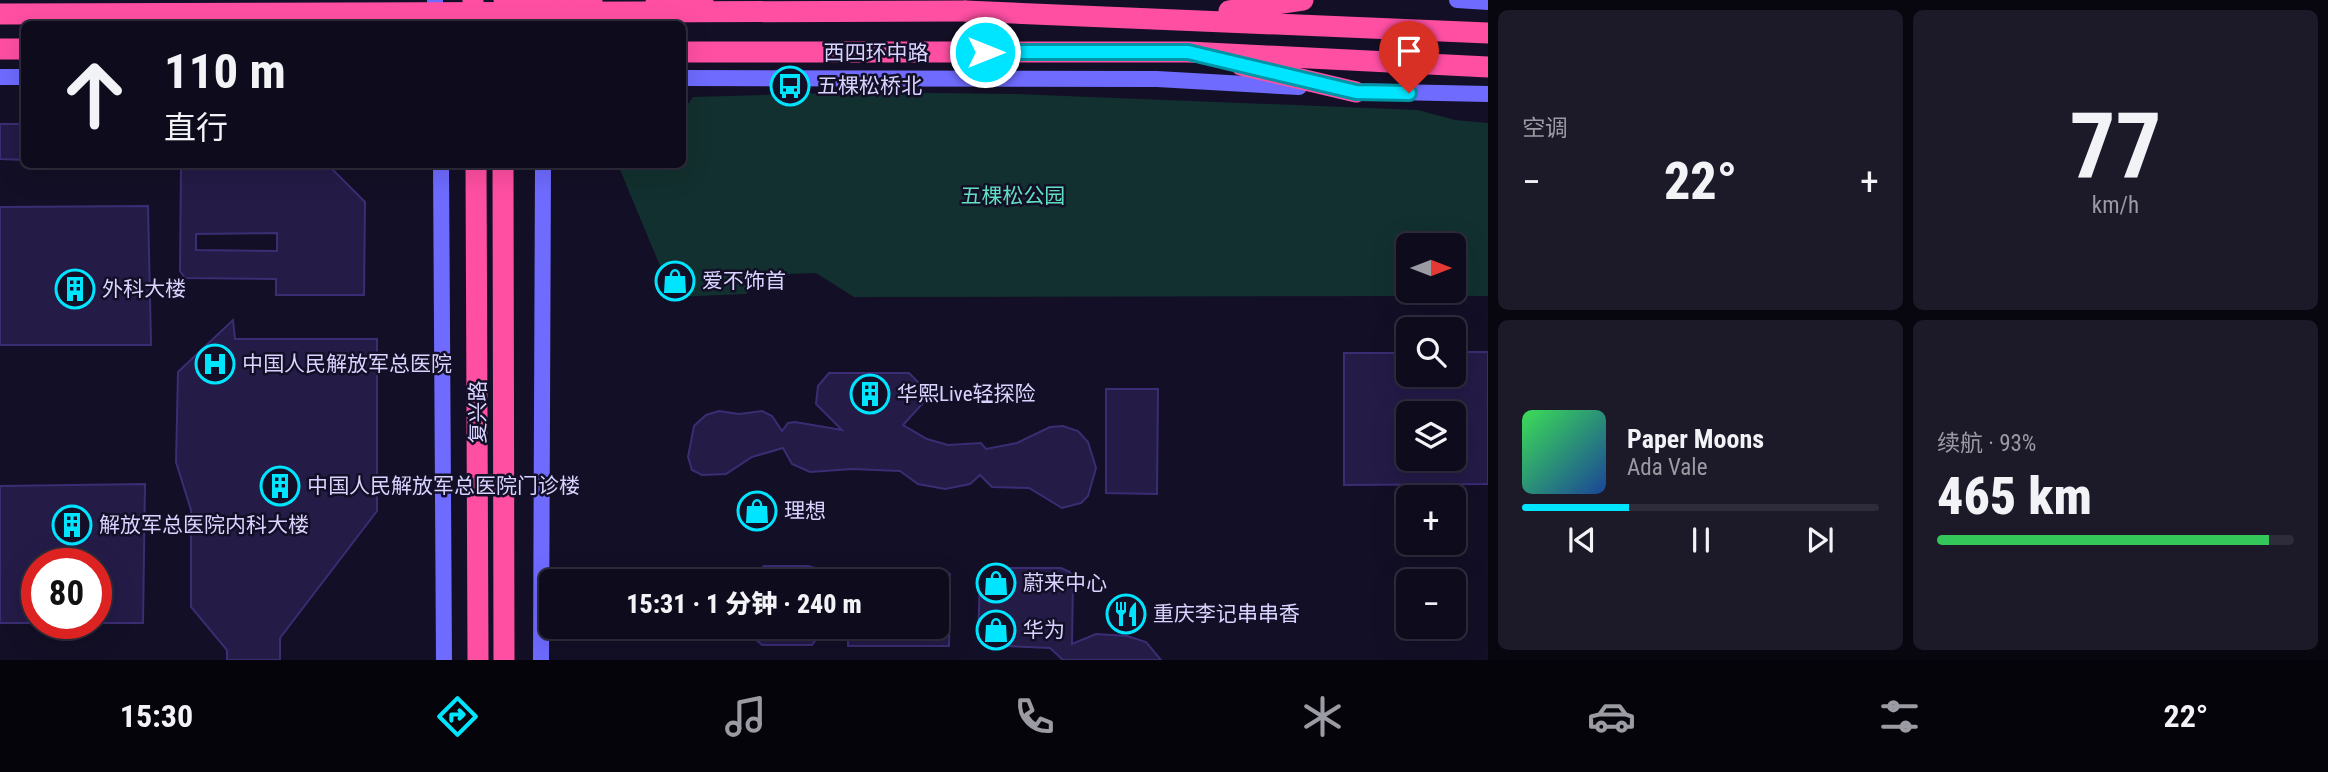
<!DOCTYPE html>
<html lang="zh">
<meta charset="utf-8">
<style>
:root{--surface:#0e0b1c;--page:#1c1929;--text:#f1f3f6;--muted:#9b9ba3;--line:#2e2b3b;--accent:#00e5ff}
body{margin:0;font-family:"Roboto Condensed","Noto Sans SC",sans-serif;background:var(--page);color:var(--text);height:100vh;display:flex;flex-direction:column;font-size:26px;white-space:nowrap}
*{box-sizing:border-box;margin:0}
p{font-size:23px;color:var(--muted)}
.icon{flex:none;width:38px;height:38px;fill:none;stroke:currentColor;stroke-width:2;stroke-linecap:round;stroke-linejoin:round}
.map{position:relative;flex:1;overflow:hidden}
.side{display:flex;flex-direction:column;gap:10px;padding:10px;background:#08060f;width:840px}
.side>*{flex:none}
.hud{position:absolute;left:21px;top:21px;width:665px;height:147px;border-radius:10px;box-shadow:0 7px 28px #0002,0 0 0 2px var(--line);background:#0e0b1c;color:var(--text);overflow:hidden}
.needle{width:46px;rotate:90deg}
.fabs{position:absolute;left:1396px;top:233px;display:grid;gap:14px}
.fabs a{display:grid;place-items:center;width:70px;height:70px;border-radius:10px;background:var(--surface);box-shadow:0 7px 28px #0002,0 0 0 2px var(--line);font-size:35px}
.speed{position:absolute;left:21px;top:548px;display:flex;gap:14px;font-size:35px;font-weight:700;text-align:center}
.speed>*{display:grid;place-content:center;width:91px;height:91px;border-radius:50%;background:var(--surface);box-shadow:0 7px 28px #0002,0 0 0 2px var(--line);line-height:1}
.speed .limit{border:10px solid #d22;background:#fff;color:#111}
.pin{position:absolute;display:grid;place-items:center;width:60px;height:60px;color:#fff;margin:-72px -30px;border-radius:50% 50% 50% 0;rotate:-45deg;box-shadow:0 0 7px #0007}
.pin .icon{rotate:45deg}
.me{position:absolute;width:77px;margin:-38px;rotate:90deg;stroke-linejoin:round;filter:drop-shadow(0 0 5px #0008)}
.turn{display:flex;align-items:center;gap:24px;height:147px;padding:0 28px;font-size:32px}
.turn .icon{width:91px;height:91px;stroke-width:2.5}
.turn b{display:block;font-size:49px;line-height:60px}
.big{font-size:52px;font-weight:800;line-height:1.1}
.side .card{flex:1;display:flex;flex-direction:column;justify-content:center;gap:10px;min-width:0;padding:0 24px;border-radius:10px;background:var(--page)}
.side .dial{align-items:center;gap:0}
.dial b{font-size:91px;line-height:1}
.song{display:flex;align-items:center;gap:21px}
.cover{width:84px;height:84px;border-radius:10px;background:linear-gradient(135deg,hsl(130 70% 55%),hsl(220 70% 35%))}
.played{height:7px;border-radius:4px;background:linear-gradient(90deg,var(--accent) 30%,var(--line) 30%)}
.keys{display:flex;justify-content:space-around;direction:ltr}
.heat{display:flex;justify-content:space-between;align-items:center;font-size:38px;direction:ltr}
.charge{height:10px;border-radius:5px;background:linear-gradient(90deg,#34c759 93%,var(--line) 0)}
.side .tiles{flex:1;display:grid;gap:10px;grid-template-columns:repeat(2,1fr)}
.trip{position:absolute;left:539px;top:569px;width:410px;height:70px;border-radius:10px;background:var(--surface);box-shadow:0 7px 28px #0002,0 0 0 2px var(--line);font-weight:800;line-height:70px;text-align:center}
.menu{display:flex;height:112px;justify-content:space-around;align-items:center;background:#06040b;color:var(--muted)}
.menu .icon{width:49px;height:49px}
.menu .current{color:var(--accent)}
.menu b{font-size:32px;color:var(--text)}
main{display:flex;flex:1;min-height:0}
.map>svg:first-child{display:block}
</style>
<main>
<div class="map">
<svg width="1488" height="660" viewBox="0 0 1488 660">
<rect width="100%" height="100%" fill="#130f26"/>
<!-- green -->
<path fill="#12302f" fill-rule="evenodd" d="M861,92L1016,94L1418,110L1455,120L1488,123V296L854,297L816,273L789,274L759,281L746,294L673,297L618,165L682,164L683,111L693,97ZM1409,245H1454V290H1409Z"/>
<!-- building -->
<g fill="#241b47" stroke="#3b2d73" stroke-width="2" fill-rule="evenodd">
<polygon points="0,124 24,124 24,160 0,159"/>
<path d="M181,164L330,167L365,202L364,295H276V279L185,278L180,271ZM277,233V251L196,250V234Z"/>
<polygon points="148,206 151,345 0,345 0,207"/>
<polygon points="233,320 235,339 377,339 377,511 280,638 280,660 227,660 227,650 191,607 191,510 176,462 178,372"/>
<path d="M1454,352H1488V484L1344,485V353H1409V374H1454ZM1409,413H1454V458H1409Z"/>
<polygon points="829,373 909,373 923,387 924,402 903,425 927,439 948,445 981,443 986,449 1017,443 1050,427 1063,426 1078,431 1088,442 1096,468 1088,496 1081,503 1062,508 1029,488 992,487 980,475 970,484 945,489 918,484 900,471 852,469 810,472 792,464 783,448 752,457 726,474 702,475 692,470 688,457 694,426 706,415 719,411 739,414 762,411 772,416 782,431 788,423 795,422 842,430 816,404 818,386"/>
<polygon points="1106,389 1158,389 1157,494 1106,493"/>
<polygon points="145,484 143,623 96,623 96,564 37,564 37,623 0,623 0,486"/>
<polygon points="764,566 808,566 816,568 823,581 748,581"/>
<polygon points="991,568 1061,568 1070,572 1073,579 1072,644 1096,634 1127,636 1146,642 1161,660 1063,660 1050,648 984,645 978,638 980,579 983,571"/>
<polygon points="936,574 950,574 949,646 848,646 848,626 936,626"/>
<polygon points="751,626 820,626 820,634 812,645 762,645 751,635"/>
</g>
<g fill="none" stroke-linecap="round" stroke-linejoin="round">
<!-- secondary -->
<g stroke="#6f6bff" stroke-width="16">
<polyline points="1457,0 1488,2"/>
<polyline points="435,24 435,0"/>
<polyline points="0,77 24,77"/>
<polyline points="682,78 1157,79 1299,87"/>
<polyline points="1346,91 1488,94"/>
<polyline points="441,164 444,660"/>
<polyline points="541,660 543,164"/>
</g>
<!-- highway -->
<g stroke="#ff4fa3" stroke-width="21">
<polyline points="473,0 473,24"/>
<polyline points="504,0 592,2"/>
<polyline points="656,3 703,0"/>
<polyline points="965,11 1488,33"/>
<polyline points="1229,11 1303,0"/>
<polyline points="0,49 24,49"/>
<polyline points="682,52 1188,52 1488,67"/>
<polyline points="1241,65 1356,92"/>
<polyline points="476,164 478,660"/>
<polyline points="503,164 504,660"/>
</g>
<!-- highway-bridge -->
<polyline stroke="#ff4fa3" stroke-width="21" points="0,14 965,11"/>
</g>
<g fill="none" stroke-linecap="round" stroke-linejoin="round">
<defs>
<polyline id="route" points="985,52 1188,52 1356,92 1409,93"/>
</defs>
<!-- route casing -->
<use href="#route" stroke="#0095a6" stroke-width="18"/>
<!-- route -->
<use href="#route" stroke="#00e5ff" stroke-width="12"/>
</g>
<!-- icons -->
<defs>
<symbol id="bus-ring" viewBox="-11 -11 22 22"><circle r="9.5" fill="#130f26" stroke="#00e5ff" stroke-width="1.5"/><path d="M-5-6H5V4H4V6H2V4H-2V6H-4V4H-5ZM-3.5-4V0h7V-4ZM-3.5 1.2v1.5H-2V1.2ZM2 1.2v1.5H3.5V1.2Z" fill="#00e5ff"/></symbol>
<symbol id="shop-ring" viewBox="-11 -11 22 22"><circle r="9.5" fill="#130f26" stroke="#00e5ff" stroke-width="1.5"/><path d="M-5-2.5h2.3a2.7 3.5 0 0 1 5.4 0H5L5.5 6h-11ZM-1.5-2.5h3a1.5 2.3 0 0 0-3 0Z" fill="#00e5ff"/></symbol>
<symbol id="building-ring" viewBox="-11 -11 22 22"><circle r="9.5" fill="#130f26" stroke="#00e5ff" stroke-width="1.5"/><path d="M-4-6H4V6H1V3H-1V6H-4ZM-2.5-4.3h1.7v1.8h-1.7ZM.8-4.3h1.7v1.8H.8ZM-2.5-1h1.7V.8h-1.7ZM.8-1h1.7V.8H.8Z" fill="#00e5ff"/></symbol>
<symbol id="hospital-ring" viewBox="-11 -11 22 22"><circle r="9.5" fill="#130f26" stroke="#00e5ff" stroke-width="1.5"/><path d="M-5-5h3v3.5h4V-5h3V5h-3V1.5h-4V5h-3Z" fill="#00e5ff"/></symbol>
<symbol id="restaurant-ring" viewBox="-11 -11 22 22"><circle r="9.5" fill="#130f26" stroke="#00e5ff" stroke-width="1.5"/><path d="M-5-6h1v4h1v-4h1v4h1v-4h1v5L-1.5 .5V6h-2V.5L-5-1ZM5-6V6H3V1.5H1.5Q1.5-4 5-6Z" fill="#00e5ff"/></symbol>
</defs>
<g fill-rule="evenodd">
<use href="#bus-ring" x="768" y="64" width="44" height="44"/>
<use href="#shop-ring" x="653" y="259" width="44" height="44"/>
<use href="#building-ring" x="53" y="267" width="44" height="44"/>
<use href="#hospital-ring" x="193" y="342" width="44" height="44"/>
<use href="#building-ring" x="848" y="372" width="44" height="44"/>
<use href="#building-ring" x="258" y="464" width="44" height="44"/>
<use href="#shop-ring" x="735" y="489" width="44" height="44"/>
<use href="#building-ring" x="50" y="503" width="44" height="44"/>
<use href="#shop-ring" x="974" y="561" width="44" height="44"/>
<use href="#restaurant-ring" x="1104" y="592" width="44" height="44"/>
<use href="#shop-ring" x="974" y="608" width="44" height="44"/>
</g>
<g text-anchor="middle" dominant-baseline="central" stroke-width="5" stroke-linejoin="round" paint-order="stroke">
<!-- street labels -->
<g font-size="21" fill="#d9d4ff" stroke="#130f26">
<text x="876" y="53">西四环中路</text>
<text transform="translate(478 412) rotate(-90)">复兴路</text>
</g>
<!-- poi labels -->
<g font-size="21" fill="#d9d4ff" stroke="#130f26" text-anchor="start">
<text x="817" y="86">五棵松桥北</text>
<text x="702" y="281">爱不饰首</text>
<text x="102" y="289">外科大楼</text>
<text x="242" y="364">中国人民解放军总医院</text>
<text x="897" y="394">华熙Live轻探险</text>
<text x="307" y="486">中国人民解放军总医院门诊楼</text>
<text x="784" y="511">理想</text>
<text x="99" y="525">解放军总医院内科大楼</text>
<text x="1023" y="583">蔚来中心</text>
<text x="1153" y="614">重庆李记串串香</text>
<text x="1023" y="630">华为</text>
</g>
<!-- park labels -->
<g font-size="21" fill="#5fe0c0" stroke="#130f26">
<text x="1013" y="196">五棵松公园</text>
</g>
</g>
</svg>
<div class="fabs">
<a><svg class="needle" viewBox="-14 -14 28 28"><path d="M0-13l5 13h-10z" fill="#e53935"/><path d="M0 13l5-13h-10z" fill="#9b9ba3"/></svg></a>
<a><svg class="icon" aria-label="search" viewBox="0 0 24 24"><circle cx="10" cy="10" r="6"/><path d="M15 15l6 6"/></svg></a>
<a><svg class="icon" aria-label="layers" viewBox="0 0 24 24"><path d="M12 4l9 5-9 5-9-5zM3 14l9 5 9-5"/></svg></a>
<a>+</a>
<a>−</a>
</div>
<div class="speed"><div class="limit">80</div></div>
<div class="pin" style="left:1409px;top:93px;background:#d93025"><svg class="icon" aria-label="arrive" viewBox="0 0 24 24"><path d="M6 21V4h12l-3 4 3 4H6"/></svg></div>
<svg class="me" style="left:985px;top:52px" viewBox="-20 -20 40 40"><circle r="17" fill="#00e5ff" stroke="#fff" stroke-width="3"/><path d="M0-11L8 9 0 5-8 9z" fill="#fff"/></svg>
<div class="trip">15:31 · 1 分钟 · 240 m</div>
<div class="hud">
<div class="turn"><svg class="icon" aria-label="ahead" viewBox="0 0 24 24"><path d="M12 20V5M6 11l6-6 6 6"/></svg><div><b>110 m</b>直行</div></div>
</div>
</div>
<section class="side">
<div class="tiles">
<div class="card"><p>空调</p>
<div class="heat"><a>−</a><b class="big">22°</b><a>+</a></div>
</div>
<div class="card dial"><b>77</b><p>km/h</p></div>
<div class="card">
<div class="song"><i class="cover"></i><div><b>Paper Moons</b><p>Ada Vale</p></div></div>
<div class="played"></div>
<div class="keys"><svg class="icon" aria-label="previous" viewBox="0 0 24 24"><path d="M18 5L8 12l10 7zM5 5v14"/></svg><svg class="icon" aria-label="pause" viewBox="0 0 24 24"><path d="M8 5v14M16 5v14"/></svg><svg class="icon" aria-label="next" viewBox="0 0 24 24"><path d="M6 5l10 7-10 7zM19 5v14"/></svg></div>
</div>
<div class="card"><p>续航 · 93%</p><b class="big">465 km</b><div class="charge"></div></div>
</div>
</section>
</main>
<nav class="menu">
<b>15:30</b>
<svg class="icon current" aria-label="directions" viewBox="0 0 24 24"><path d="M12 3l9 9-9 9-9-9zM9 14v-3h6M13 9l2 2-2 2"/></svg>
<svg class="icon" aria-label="music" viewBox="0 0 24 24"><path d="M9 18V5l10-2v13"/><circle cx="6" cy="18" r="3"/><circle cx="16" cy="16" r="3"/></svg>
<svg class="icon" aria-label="phone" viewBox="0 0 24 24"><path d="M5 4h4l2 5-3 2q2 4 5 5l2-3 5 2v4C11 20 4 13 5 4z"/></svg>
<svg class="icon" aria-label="climate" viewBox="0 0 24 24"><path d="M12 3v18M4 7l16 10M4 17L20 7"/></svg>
<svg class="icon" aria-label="car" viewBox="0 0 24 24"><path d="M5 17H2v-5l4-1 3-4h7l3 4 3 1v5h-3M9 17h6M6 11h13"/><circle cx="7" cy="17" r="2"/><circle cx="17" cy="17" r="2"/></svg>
<svg class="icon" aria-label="filters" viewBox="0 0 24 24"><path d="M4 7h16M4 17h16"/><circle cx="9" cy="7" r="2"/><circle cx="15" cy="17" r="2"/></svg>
<b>22°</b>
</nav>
